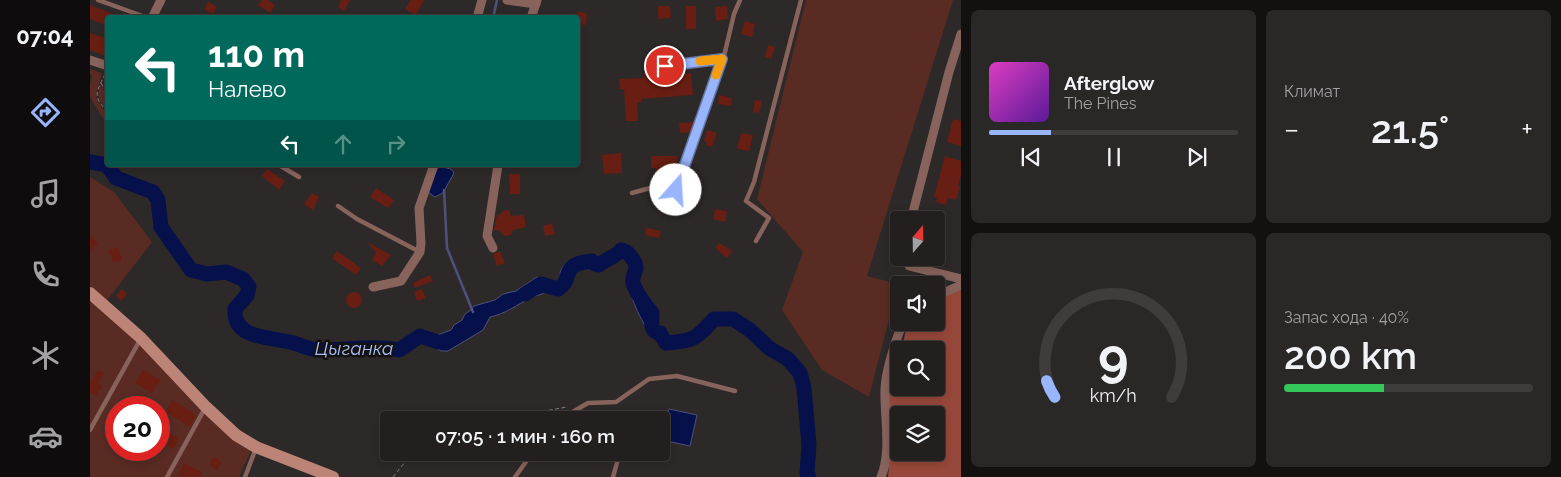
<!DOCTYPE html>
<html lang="ru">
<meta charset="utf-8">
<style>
:root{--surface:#221f1e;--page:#2a2727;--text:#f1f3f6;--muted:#a2a2a4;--line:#3f3d3c;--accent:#99b5fd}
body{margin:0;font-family:Raleway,sans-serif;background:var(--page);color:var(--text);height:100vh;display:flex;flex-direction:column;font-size:19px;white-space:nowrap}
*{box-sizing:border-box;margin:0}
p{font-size:16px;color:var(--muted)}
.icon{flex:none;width:28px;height:28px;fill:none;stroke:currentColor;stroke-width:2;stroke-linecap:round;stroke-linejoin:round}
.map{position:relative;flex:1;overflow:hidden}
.side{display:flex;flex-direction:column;gap:10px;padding:10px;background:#131110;width:600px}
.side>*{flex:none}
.top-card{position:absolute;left:15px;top:15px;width:475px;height:152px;border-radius:5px;box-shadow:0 2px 8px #0003,0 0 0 1px var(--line);background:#00695c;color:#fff;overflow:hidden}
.needle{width:32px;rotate:20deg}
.fabs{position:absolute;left:800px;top:211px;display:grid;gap:10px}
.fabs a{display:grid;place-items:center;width:55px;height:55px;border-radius:5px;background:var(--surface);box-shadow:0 2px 8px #0003,0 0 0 1px var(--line);font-size:25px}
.speed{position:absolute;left:15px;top:396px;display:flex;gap:10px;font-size:25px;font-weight:700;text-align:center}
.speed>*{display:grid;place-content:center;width:65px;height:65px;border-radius:50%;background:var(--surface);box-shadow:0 2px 8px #0003,0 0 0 1px var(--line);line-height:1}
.speed .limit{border:8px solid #d22;background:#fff;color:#111}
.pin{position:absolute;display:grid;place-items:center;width:42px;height:42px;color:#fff;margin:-21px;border:2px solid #fff;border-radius:50%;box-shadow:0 1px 5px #0007}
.me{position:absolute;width:55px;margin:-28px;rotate:19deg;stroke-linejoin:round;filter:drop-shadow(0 0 4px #0008)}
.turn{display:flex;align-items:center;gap:18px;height:105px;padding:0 20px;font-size:22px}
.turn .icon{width:65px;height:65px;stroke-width:2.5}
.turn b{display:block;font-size:35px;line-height:42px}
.lanes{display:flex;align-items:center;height:48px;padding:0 20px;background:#0003;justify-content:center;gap:25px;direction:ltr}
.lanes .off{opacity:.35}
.big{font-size:38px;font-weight:600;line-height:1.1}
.side .card{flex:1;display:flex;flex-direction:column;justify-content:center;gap:8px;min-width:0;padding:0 18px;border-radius:8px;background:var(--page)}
.side .dial{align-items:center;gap:0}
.dial svg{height:130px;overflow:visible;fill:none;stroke:var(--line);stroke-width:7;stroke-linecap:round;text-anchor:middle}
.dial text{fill:var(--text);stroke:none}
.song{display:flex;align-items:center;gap:15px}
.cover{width:60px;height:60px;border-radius:8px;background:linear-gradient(135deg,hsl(310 70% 55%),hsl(270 70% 35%))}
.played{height:5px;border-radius:2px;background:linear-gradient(90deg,var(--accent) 25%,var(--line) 25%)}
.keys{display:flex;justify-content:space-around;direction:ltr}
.heat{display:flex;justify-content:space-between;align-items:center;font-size:28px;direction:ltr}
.charge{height:8px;border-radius:4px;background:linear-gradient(90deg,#34c759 40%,var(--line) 0)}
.side .tiles{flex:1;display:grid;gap:10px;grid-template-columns:repeat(2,1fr)}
.trip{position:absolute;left:290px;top:411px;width:290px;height:50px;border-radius:5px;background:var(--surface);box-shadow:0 2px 8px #0003,0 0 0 1px var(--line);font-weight:600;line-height:50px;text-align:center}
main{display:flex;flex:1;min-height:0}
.dock{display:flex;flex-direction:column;width:90px;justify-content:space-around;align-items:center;background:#0e0c0c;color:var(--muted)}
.dock .icon{width:35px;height:35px}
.dock .active{color:var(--accent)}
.dock b{font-size:22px;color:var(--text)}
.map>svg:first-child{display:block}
</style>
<main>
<nav class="dock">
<b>07:04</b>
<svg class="icon active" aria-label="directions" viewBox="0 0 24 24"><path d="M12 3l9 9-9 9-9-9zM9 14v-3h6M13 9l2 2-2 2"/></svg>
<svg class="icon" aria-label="music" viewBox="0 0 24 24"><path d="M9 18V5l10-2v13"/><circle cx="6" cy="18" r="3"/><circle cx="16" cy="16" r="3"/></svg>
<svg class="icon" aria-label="phone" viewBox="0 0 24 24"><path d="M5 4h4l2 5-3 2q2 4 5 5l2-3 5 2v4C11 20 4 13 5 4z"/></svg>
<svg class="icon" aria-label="climate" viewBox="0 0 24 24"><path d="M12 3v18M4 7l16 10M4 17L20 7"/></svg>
<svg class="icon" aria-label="car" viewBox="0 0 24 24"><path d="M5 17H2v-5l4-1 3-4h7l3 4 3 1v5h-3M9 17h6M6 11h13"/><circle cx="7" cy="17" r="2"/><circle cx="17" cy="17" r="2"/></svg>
</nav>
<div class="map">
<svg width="871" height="477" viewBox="0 0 871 477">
<rect width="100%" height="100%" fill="#2d2928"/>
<!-- green -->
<g fill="#592b23" fill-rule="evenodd">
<polygon points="716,0 863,0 777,276 808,284 779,397 732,370 692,310 713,252 667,199"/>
<path d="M0,69L12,73C6,96 1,94 17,114V125L0,97V84L2,76L0,73Z"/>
<path d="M10,84L16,94L17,110C9,102 6,96 10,84Z"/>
<path d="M0,177L24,192L62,242L12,307L164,444L149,477H0ZM26,408H69V450H26Z"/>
</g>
<!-- forest -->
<path fill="#96483a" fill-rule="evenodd" d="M871,290V477H798L801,442L795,414L800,381L809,363V388H846V350H812L816,328L819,323L846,322V300L853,296ZM809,415H846V452H809Z"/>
<!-- water -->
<g fill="#06104b" stroke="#4c527c">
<polygon points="348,166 361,169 364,173 353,193 345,197 338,192"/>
<path d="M488,259L490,269L479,278L472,276L470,273C472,264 479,262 488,259Z"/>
<path d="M447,277L449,278L455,292C450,296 445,295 440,298C427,305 415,314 400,317L393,330L358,351H351L332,339L330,336L333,334L341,339L350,334L361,330L364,325L372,320L375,314L381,310L384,306L405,300L413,294L426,291Z"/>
<path d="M539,283L544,284C554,297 575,319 564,336C554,329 539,296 539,283Z"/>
<polygon points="579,409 607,415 600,446 572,440"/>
</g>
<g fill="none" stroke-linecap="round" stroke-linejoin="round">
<!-- stream -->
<g stroke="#4c527c" stroke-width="2.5">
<polyline points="403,18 407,0"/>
<polyline points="354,190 357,248 383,312"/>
</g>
<!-- river -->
<g stroke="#06104b" stroke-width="15">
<path d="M0,162L17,165L26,178L63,192L68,200L71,227L101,270L117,274L136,272L153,279L159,287L157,295L145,309C143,339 179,337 200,342C210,344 219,350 229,350C256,350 283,345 309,350L330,336L348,342"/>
<path d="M435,294L451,284L468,289C485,279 468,264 502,261L505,264L509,265C515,260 528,255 531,250C538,251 545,260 546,267C546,273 541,277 543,283C546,294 555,304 562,313C562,321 559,332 570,333L576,343C604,341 606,339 624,319H643L660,330L679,348L698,359L710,373L714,388L719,445L717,473L719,477"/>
</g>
</g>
<!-- building -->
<g fill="#681e12">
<polygon points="172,0 177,0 185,5 180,13 168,5"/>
<polygon points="251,0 260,0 254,11 248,7"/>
<polygon points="321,0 334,0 326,15 315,9"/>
<polygon points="118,2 127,7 123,14 114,9"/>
<polygon points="0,5 31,17 31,18 18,18 18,26 0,19"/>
<polygon points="568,6 580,6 581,18 568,19"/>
<rect x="596" y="6" width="10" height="23"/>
<polygon points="637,6 638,19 626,21 625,7"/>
<polygon points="488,12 497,13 496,25 488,24"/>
<polygon points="655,21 665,24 662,37 651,34"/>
<polygon points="0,33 18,39 18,57 0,50"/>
<polygon points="678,45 685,47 681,59 675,57"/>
<polygon points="575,71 575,76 601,73 603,95 551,99 552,102 547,103 548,121 536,121 534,89 530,89 529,79 554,78 554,72"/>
<polygon points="629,95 642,98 641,106 628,104"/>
<polygon points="665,100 672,101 669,113 663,112"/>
<polygon points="863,119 871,121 871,146 857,142"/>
<polygon points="603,122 602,132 590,133 589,123"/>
<polygon points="617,130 627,133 622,147 616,145 617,142 614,141"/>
<polygon points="651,133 663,135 659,151 647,149"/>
<polygon points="531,153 532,173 514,174 512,155"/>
<polygon points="561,156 587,156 587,169 574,169 574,172 566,172 566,168 561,168"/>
<polygon points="855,156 871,161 871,175 868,186 870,187 866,200 858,198 856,205 846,202 847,198 844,197"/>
<polygon points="177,169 195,181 189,190 172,176"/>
<polygon points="419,174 430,174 430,194 420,194"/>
<polygon points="286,188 304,200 298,208 280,197"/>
<polygon points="222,193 229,197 223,210 214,204"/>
<polygon points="625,209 637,211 635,222 623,219"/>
<polygon points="419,210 421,216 434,215 436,227 423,230 421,235 414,236 409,230 404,230 407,215 409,215 413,211"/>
<polygon points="462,223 465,234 455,236 453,226"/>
<polygon points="556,228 571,231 569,238 555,235"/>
<polygon points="0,235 8,243 0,251"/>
<polygon points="846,239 856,242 848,267 846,266"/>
<polygon points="277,242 301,255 292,266 282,260 286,253"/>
<polygon points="629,243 642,251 637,258 625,248"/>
<polygon points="28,247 32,260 23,262 19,250"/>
<polygon points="247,251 271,268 266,275 242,258"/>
<polygon points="410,251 415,263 407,266 403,254"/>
<polygon points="340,275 343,281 325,288 323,283"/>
<polygon points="32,289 37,294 31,301 26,296"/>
<polygon points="332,289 336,298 327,301 324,292"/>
<circle cx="264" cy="300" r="8"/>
<polygon points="8,370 14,373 8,384 12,386 6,396 0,392 0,379 2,380"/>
<polygon points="53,370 70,380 62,393 45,383"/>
<polygon points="83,400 106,415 100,427 75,411"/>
<polygon points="75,431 89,438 84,449 70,443"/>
<polygon points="123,457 132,462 127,470 119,465"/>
<polygon points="94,463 112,472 109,477 92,477 88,475"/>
</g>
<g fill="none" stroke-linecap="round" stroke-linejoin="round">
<!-- path -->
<g stroke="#827e7e" stroke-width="1" stroke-dasharray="4 2.5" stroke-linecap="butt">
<path d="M15,74C6,93 2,96 18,112"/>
<polyline points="11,83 18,96"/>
<polyline points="421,420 443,413 477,407"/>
<polyline points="303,477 323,452"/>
</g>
<!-- lane -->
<g stroke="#87635c" stroke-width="4.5">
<polyline points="8,0 58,18"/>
<polyline points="556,68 632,59"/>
<polyline points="189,165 209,177"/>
<polyline points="542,193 560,188 586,190 635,52 644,14 650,0"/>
<polyline points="248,206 267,219 330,252"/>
<polyline points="666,241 679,218 656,201 664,182 711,0"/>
<polyline points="469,420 498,403 526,402 559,379 587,376 645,391"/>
<polyline points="0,430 50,340"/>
<polyline points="77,477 115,408"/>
<polyline points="155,477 166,448"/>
<polyline points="425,477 443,452"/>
<polyline points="523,477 530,452"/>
</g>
<!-- street -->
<g stroke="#87635c" stroke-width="9">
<polyline points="417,0 446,4"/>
<polyline points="62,18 71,0"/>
<polyline points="387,18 392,0"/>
<polyline points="441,18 447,0"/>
<polyline points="0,60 18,66"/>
<polyline points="821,220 859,72 871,34"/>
<polyline points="403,248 397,236 408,165"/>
<polyline points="816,258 819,266 871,279"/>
<polyline points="283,287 311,281 330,252 331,243 329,208 344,165"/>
<polyline points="846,296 871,285"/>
<path d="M791,477C802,452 794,416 795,389C796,370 806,340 813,322"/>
</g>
<!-- secondary -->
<polyline stroke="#bc8377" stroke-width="12" points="0,293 51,338 116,407 146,435 166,447 243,477"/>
</g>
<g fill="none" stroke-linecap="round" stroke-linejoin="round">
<defs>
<polyline id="route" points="575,66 632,59 586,190"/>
</defs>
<!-- route casing -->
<use href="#route" stroke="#6376a4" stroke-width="12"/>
<!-- route -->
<use href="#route" stroke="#99b5fd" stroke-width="9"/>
<!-- slow -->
<polyline stroke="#f59e0b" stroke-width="9" points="610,61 632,59 626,75"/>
</g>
<g text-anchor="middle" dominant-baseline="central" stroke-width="5" stroke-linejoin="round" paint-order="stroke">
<!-- water labels -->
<g font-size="19" font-style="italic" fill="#a9bff7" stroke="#141211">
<text x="264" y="348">Цыганка</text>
</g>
</g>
</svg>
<div class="fabs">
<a><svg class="needle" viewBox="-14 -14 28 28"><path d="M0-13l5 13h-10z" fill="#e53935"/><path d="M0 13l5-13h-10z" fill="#a2a2a4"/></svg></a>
<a><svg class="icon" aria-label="sound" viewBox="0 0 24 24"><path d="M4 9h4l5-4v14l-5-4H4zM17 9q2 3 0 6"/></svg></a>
<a><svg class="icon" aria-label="search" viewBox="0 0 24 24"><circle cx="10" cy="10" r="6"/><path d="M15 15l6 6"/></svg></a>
<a><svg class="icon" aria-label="layers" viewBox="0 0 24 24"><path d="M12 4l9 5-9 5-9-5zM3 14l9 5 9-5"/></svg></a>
</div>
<div class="speed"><div class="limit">20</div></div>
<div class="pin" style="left:575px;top:66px;background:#d93025"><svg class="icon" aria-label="arrive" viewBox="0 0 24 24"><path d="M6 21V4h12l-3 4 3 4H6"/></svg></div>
<svg class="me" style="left:586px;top:190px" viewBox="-20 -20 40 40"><circle r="19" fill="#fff"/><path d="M0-13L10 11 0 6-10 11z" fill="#99b5fd"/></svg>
<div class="trip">07:05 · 1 мин · 160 m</div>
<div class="top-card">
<div class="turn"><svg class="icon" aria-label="left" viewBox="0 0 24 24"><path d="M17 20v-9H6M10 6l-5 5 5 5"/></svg><div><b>110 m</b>Налево</div></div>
<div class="lanes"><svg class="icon" aria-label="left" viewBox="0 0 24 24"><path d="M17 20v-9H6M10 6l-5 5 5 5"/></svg><svg class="icon off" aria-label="ahead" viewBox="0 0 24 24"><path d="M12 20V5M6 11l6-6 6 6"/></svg><svg class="icon off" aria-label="right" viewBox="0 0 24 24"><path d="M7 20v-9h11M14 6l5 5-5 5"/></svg></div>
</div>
</div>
<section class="side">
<div class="tiles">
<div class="card">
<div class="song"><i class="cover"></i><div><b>Afterglow</b><p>The Pines</p></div></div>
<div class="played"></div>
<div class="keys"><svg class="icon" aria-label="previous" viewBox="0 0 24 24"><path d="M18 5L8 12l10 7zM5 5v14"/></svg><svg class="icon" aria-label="pause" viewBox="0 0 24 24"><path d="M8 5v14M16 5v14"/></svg><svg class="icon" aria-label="next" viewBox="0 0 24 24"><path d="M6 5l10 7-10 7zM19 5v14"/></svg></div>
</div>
<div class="card"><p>Климат</p>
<div class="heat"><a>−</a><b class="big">21.5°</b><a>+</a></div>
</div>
<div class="card dial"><svg viewBox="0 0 100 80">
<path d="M14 69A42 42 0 1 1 86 69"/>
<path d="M14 69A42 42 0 0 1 9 59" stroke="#99b5fd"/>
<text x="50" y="56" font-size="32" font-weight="700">9</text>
<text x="50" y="72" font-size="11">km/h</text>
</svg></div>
<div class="card"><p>Запас хода · 40%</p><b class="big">200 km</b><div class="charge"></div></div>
</div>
</section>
</main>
